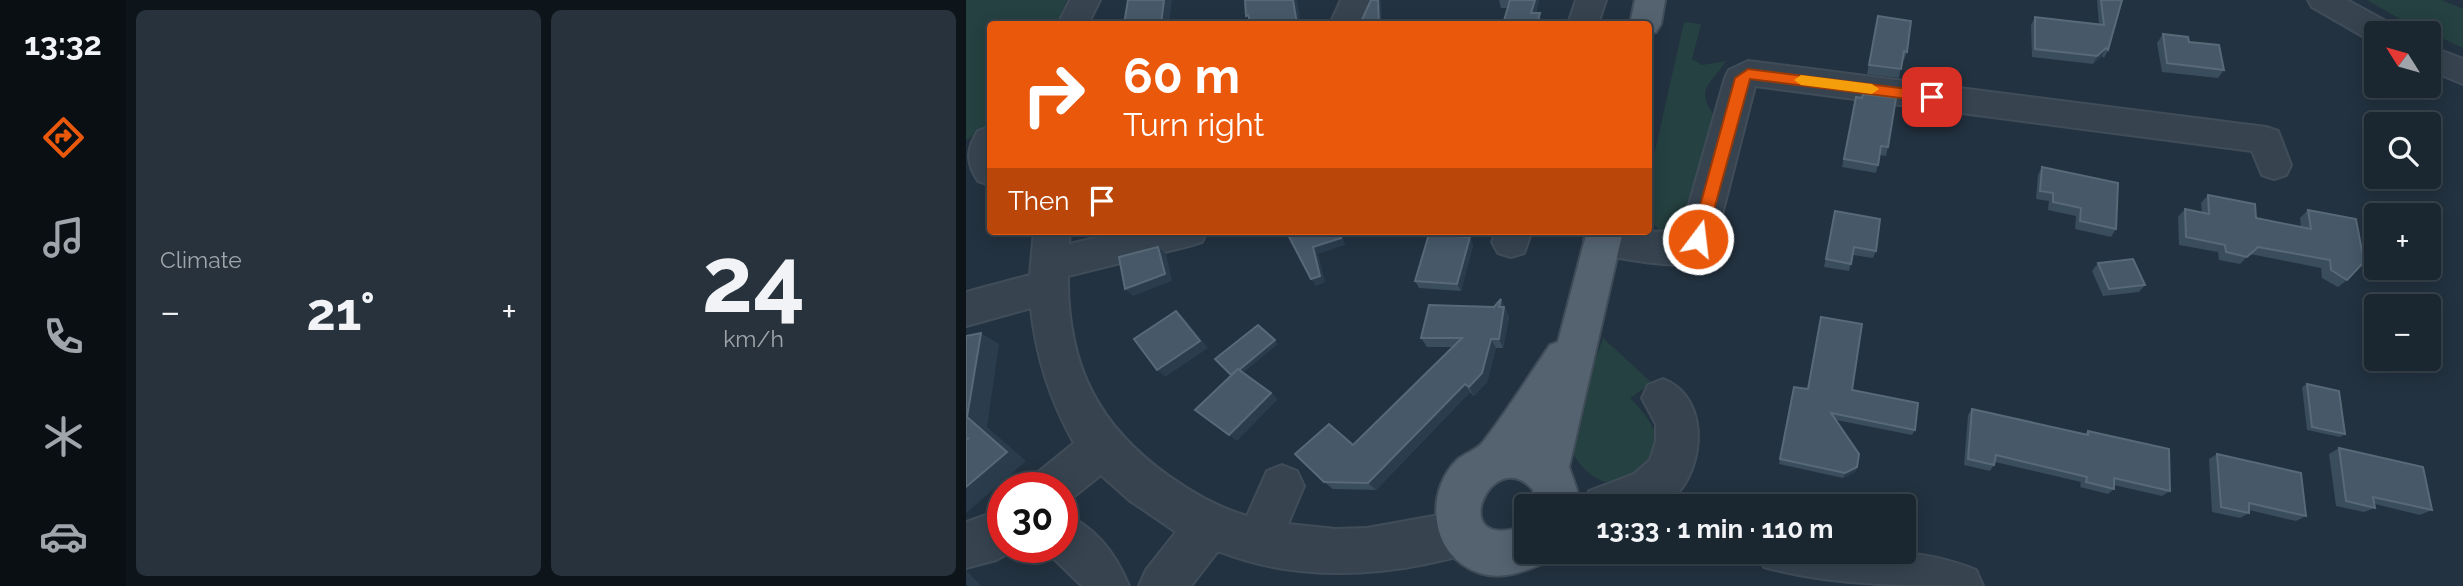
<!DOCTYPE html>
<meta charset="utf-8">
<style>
:root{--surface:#1a2630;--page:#27323c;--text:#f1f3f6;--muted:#9fa5ab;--line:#38434c;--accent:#ea580c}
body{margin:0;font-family:Raleway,sans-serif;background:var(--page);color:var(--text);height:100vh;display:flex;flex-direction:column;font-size:26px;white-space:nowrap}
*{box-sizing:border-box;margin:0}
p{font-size:23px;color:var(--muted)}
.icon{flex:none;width:38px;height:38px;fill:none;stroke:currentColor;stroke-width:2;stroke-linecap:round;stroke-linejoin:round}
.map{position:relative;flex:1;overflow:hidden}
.side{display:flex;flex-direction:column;gap:10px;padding:10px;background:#0e151a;width:840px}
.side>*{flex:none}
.hud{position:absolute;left:21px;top:21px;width:665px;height:214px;border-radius:7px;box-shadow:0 4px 18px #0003,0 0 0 2px var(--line);background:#ea580c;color:#fff;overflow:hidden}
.needle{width:46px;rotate:307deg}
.fabs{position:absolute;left:1398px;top:21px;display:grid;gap:14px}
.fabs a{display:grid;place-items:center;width:77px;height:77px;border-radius:7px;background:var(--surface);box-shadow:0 4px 18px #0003,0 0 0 2px var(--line);font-size:35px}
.speed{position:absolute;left:21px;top:472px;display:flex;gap:14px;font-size:35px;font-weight:700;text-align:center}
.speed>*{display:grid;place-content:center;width:91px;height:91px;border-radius:50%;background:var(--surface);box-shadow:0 4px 18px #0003,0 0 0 2px var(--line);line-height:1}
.speed .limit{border:10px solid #d22;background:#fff;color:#111}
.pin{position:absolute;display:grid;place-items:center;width:60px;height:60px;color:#fff;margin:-30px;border-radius:14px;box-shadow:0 4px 10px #0006}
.me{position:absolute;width:77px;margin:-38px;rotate:15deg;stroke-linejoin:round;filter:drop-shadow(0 0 5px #0008)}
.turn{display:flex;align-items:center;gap:24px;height:147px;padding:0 21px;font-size:32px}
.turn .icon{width:91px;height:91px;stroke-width:2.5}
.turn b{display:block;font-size:49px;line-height:60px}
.then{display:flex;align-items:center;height:66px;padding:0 21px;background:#0003;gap:14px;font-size:26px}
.big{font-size:52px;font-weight:700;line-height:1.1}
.side .widget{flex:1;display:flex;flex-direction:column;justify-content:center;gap:10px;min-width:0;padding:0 24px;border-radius:10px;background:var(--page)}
.side .dial{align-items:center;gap:0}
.dial b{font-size:91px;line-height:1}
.heat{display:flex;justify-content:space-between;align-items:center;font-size:38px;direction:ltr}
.side .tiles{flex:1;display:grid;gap:10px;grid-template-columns:repeat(2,1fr)}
.trip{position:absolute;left:548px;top:494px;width:402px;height:70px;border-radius:7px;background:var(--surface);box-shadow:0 4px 18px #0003,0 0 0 2px var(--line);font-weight:700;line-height:70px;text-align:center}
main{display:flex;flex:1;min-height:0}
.tab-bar{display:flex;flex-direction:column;width:126px;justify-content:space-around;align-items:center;background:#0a0f13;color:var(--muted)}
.tab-bar .icon{width:49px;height:49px}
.tab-bar .selected{color:var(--accent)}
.tab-bar b{font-size:32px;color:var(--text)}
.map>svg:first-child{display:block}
</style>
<main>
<nav class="tab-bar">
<b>13:32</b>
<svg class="icon selected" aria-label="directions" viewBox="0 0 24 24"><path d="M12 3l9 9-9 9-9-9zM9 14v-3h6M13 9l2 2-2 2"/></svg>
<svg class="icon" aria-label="music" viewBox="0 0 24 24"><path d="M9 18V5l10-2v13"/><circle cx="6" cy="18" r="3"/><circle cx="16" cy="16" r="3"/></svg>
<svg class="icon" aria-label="phone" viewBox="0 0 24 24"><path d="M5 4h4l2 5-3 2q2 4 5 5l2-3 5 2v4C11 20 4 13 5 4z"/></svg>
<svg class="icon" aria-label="climate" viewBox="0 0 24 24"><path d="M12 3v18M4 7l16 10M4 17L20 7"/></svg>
<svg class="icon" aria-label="car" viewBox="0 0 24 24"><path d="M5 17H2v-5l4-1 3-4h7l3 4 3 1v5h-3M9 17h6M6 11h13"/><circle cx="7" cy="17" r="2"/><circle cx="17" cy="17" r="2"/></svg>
</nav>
<section class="side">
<div class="tiles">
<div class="widget"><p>Climate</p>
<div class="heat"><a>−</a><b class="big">21°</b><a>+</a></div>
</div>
<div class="widget dial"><b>24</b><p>km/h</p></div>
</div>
</section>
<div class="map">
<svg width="1497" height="586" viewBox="0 0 1497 586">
<rect width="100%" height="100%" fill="#233240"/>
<!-- green -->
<g fill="#254141">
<polygon points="0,0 101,0 90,24 24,24 24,126 0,140"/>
<polygon points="1401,0 1476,0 1497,9 1497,48 1432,18"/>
<path d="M718,22L735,24L726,59L736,65L760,61C745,84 727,90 750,117L722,220L707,232H697L683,221L682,182Z"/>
<path d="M637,338L686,383L664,398C680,415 701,437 685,463C679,472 668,480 660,487C630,483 614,471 601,442Z"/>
</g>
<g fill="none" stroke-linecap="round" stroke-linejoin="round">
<defs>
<g id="minor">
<polygon points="104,0 134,0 122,24 92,24"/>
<polygon points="375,0 405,0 394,24 364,24"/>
<polygon points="610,0 640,0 632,24 602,24"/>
<polygon points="1342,0 1381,0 1427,25 1432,33 1410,33 1410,42 1405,41 1346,7"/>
<polygon points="1463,46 1497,59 1497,84 1463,70"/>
<path d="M782,61L1300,127L1312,131L1325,165L1320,175L1308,179L1296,175L1286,151L789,86L750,238C744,251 732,261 717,264C700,267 641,257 624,251L618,240L623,231C639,231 709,234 716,229L759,78L763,70Z"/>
<path d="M24,127V185L12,181C0,163 0,149 12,131Z"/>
<path d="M68,231H104L103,244L159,231H241L236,242L223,246L102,276C101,365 132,426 204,477C228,494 253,508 281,516L301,471L316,465L331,471L338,486L322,524L369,529L401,528L496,511L512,518L519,534L512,550C495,557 478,560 460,564C390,578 320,578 252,551L225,586H173L180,570L210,532L163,500L135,475L96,506V488H65L71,473L108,443C84,400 70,357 65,308L0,326V292L64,275Z"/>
<polygon points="530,231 566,231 558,253 545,257 532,253 526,242"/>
<path d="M697,379C748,398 739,481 697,506H617L623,491L668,474L684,460L690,441V424L676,398L682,385Z"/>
<polygon points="37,509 37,548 52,548 30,560 0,568 0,522"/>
<path d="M96,513C129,526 150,554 163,586H116L80,551L79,548H96Z"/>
<path d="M791,551C863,551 943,542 1010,570L1017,586C945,586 866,586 798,567Z"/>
</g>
<g id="major">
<polygon points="669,0 699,0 695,24 690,32 682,34 682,24 664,24"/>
<path d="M621,231H657L603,467L611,490V506H567V490C525,441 477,557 560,525V551H581L576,564C548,576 523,583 496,564C462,540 463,487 491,460C499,453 511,450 517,442C541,411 562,377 584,345L592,342Z"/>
</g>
</defs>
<!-- minor casing -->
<use href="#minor" stroke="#404d59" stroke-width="4"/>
<!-- major casing -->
<use href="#major" stroke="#404d59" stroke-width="4"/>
<!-- minor -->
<use href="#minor" fill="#374450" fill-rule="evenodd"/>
<!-- major -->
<use href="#major" fill="#556370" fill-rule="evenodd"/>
</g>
<!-- wall -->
<g fill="#3a4d5d">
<polygon points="533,0 573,0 570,13 576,22 542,8 535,8"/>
<polygon points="1131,0 1156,0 1142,50 1138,58 1136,56 1127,64 1066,57 1065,25 1069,17 1133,24"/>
<polygon points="912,16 941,52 938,60 936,60 933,78 901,74"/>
<polygon points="1197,34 1223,42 1258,70 1252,78 1196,72 1191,43"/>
<polygon points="890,97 922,147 920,156 914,155 910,173 876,167"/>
<polygon points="1076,167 1150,229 1145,237 1109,229 1110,216 1082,210 1083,201 1070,199 1072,175"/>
<polygon points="1242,195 1290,218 1335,227 1334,218 1342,210 1381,280 1372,287 1356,278 1355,268 1284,254 1274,264 1253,260 1252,252 1213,245 1212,217 1219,209 1236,212 1235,203"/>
<polygon points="869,211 910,251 907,258 887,255 883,271 858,267"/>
<polygon points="507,245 495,291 453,288 449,281"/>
<polygon points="1132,263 1179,285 1173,292 1137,296 1126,271"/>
<polygon points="535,299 543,317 537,348 530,348 521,382 508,396 504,392 410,490 367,489 358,482 387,445 486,347 461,347 455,338 528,307"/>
<polygon points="1341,384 1379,434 1374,437 1341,430 1336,387"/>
<polygon points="828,387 842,389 886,390 949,430 946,435 870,420 891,467 889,472 877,478 813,464"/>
<polygon points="1006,409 1118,434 1122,431 1204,491 1196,496 1148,485 1148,489 1142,494 1114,487 1115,482 1029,462 1028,465 1024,471 998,465 1002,415"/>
<polygon points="1373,448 1466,510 1454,515 1409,504 1409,508 1398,512 1370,506 1363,454"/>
<polygon points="1251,454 1340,516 1330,521 1283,510 1283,513 1274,518 1246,512 1243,459"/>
</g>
<!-- shaded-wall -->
<g fill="#2b3d4d">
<polygon points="198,0 206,0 203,24 195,24"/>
<polygon points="327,0 331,0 335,24 331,24"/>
<polygon points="412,0 415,0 416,24 413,24"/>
<polygon points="569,0 573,0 567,22 565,13"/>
<polygon points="574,13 576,22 575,24 571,24"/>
<polygon points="1140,48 1136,56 1127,64 1131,56"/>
<polygon points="373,231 375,231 379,245 352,254 359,282 350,286 345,279 347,247"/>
<polygon points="504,237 507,245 495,291 491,284"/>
<polygon points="192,247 200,254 206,281 167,296 159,289"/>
<polygon points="535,299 543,317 537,348 533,339 533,307"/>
<polygon points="210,311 218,318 242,348 199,377 191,370"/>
<polygon points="15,333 33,344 21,427 60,461 0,513 0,487 41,452 1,417"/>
<polygon points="525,339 530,348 521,382 508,396 503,387"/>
<polygon points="309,340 312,344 269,379 265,375"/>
<polygon points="499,384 504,392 410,490 402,483"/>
<polygon points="305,393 312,399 271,441 263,435"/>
<polygon points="891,467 889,472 877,478 879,473"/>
<polygon points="0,570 15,586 2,586 0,584"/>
</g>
<!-- building -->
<g fill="#475969" stroke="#586978" stroke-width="2">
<polygon points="162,0 198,0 195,24 158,24"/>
<polygon points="279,0 327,0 331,24 285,24 282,15 280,16"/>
<polygon points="405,0 412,0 413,24 394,24"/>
<polygon points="544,0 569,0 565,13 574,13 571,24 537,24"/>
<polygon points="1135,0 1156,0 1142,50 1140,48 1131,56 1069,49 1069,17 1138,25"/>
<polygon points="912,16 945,21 941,52 938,51 935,69 903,65"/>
<polygon points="1197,34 1222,37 1223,42 1253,45 1258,70 1201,63"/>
<polygon points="897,94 930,98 922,147 915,146 912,165 878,159 890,97 896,98"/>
<polygon points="1076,167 1152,183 1150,229 1114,221 1115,208 1087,202 1087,193 1074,191"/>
<polygon points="1242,195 1289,204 1290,218 1345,229 1342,210 1390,219 1398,262 1381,280 1365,270 1364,260 1292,247 1281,257 1260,252 1259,245 1220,237 1219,209 1243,214"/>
<polygon points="869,211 914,219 910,251 888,247 885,264 860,259"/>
<polygon points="320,231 373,231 375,238 347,247 354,276 345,279"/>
<polygon points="463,234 504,237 491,284 449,281"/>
<polygon points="192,247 199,274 159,289 153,257"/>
<polygon points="1167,259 1179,285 1143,289 1132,263"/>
<polygon points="535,299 533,307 538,307 533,339 525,339 516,373 503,387 499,384 402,483 358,482 329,454 363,424 387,445 496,338 455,338 463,305 528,307"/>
<polygon points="210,311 234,341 191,370 168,339"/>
<polygon points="855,317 896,324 886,390 952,403 949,430 865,413 893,454 891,467 879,473 814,459 828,387 842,389"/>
<polygon points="292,325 309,340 273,370 272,369 265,375 249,359"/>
<polygon points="15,333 1,417 41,452 0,487 0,440 3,438 0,439 0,336"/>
<polygon points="272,369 305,393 263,435 229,410"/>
<polygon points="1341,384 1373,391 1379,434 1346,427"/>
<polygon points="1006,409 1122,435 1122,431 1203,449 1204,491 1148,478 1148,489 1120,482 1121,477 1030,455 1028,465 1002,459"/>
<polygon points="1373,448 1457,467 1466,510 1407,497 1409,508 1380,501"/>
<polygon points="1251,454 1335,473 1340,516 1283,503 1283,513 1255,507"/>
</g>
<!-- route -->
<polygon fill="#ea580c" stroke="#983908" stroke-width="2" points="782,69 966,92 973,97 966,102 784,79 740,239 732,245 725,239 769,78"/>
<!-- slow -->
<polygon fill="#f59e0b" points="835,75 906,84 913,89 906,94 835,85 828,80"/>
</svg>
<div class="fabs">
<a><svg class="needle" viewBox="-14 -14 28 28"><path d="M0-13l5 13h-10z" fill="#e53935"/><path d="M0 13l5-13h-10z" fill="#9fa5ab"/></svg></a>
<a><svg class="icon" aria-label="search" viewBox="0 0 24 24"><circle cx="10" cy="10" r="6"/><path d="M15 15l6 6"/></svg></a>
<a>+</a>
<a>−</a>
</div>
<div class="speed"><div class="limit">30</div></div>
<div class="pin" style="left:966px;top:97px;background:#d93025"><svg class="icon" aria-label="arrive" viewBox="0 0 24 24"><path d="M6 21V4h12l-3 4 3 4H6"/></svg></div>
<svg class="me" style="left:732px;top:239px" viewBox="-20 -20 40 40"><circle r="17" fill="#ea580c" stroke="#fff" stroke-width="3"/><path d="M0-11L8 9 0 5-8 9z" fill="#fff"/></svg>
<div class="trip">13:33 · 1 min · 110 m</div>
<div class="hud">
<div class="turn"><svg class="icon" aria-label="right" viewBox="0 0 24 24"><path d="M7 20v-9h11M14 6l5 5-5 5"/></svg><div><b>60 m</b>Turn right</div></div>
<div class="then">Then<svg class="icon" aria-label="arrive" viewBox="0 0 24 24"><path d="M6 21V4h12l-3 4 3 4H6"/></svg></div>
</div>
</div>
</main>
